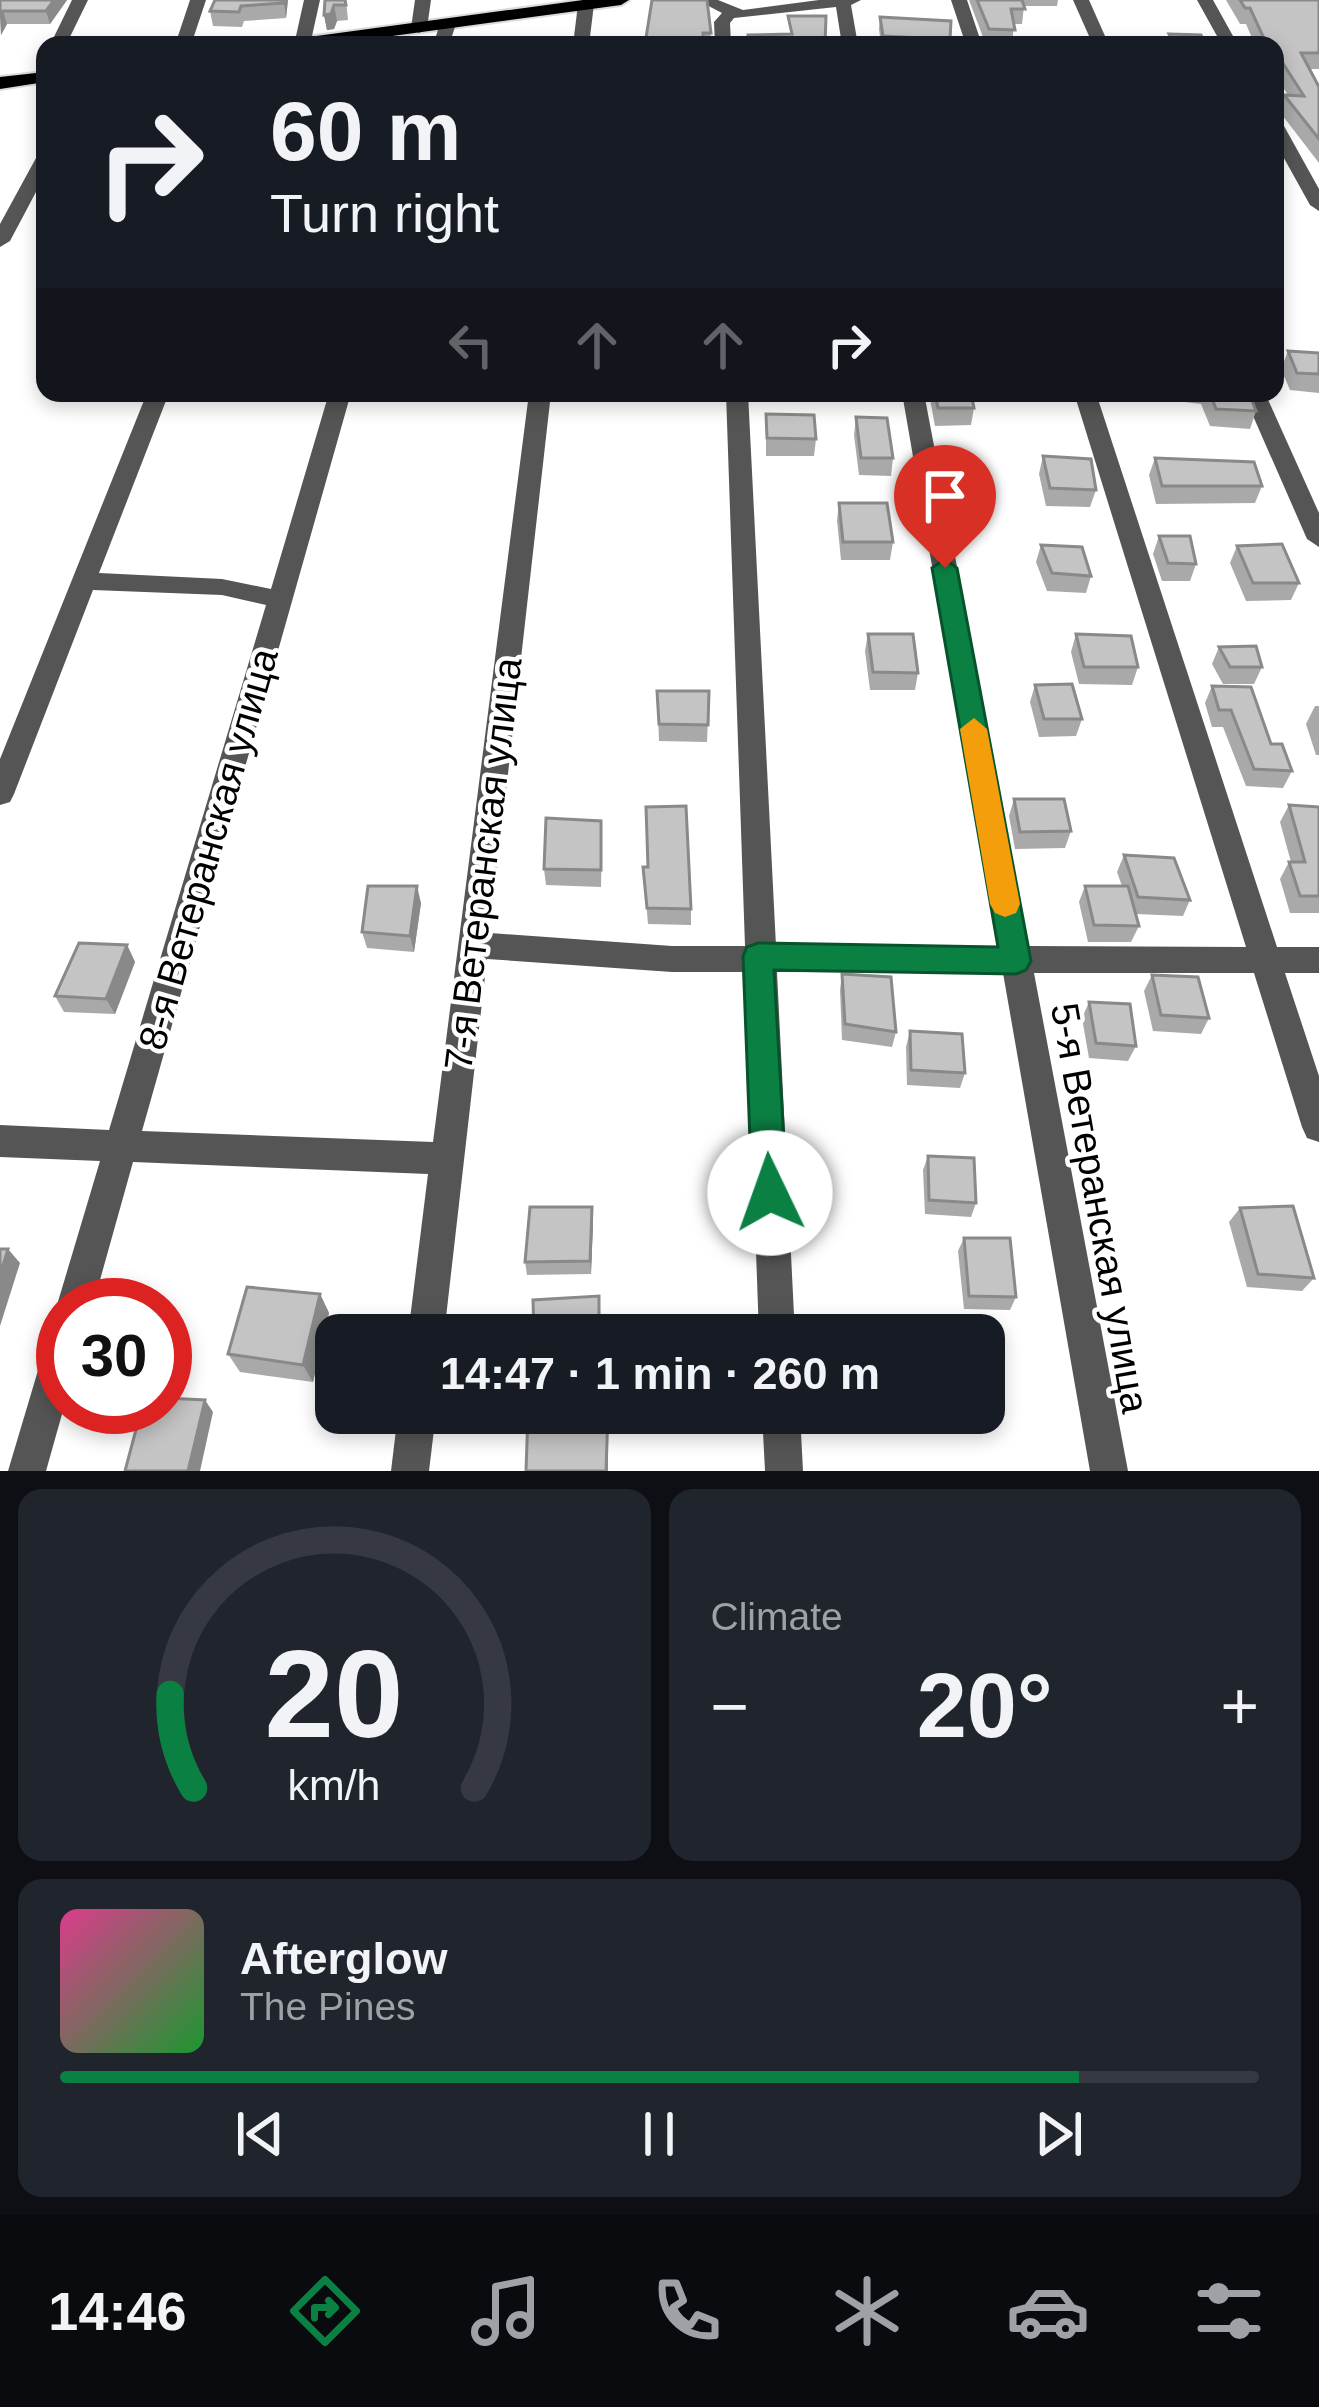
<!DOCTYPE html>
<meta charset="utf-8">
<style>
:root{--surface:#171b24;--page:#20242c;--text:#f1f3f6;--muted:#9ea1a6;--line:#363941;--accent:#0b8043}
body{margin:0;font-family:Helvetica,sans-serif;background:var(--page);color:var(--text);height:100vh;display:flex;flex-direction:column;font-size:45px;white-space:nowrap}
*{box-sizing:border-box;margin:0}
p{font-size:39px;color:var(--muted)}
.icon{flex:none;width:66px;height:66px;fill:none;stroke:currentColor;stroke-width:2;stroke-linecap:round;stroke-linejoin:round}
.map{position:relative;height:1471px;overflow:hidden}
.panel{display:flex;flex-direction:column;gap:18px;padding:18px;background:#0d0f14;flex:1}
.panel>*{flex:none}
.top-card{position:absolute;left:36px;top:36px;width:1248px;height:366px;border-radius:24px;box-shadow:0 6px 18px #0003;background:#171b24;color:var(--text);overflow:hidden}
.speed{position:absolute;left:36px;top:1278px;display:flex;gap:24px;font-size:60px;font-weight:700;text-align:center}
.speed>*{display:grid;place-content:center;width:156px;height:156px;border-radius:50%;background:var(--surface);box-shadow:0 6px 18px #0003;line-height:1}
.speed .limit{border:18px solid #d22;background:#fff;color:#111}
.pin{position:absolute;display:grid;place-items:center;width:102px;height:102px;color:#fff;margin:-123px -51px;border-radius:50% 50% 50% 0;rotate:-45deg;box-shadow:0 0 12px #0007}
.pin .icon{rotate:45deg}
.me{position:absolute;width:132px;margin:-66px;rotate:357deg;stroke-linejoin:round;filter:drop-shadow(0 0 9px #0008)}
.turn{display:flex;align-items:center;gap:42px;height:252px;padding:0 36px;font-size:54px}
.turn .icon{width:156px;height:156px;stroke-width:2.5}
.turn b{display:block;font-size:84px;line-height:102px}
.lanes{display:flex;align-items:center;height:114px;padding:0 36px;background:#0003;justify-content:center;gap:60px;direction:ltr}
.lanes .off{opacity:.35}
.big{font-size:90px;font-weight:700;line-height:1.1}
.panel .card{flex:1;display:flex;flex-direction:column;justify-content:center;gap:18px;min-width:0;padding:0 42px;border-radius:24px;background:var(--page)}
.panel .dial{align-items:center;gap:0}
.dial svg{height:312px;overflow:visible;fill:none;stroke:var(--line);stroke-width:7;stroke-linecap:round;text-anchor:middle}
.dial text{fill:var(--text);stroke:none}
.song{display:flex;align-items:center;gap:36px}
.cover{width:144px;height:144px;border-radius:18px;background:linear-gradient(135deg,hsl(330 70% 55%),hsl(130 70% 35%))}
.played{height:12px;border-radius:6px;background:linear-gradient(90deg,var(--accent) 85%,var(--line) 85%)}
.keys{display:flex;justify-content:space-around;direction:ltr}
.heat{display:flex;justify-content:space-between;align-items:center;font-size:66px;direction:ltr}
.panel .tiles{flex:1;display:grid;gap:18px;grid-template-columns:1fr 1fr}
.card:last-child{grid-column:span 2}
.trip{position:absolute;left:315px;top:1314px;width:690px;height:120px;border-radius:24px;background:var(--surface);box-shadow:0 6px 18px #0003;font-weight:700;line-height:120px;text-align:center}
.tabs{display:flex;height:192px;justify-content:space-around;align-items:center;background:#090b0e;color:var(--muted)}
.tabs .icon{width:84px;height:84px}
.tabs .active{color:var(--accent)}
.tabs b{font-size:54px;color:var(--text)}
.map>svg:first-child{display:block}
</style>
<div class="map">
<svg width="1319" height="1471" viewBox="0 0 1319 1471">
<rect width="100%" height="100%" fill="#fff"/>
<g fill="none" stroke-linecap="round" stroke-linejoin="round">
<defs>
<g id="major">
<polygon points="583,0 629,0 621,5 326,45 278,45 287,40"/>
<polygon points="45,72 45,82 0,89 0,77"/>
</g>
</defs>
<!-- major casing -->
<use href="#major" stroke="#dbdbdb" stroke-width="4"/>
<!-- minor -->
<g fill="#555" fill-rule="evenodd">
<polygon points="72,0 88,0 66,45 50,45"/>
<polygon points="190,0 206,0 191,45 175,45"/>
<polygon points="304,0 320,0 310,45 294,45"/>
<polygon points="415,0 431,0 427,28 419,33 411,28"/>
<polygon points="588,0 594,4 589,45 573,45 578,4"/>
<polygon points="697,0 718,0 743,10 819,0 861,0 851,5 858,45 842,45 836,7 734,18 730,23 731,45 715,45 714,22 722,13"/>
<polygon points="951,0 967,0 982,45 966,45"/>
<polygon points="1073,0 1089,0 1109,45 1093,45"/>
<polygon points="1197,0 1213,0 1238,45 1222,45"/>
<polygon points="448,19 456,24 449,45 433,45 440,24"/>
<polygon points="1275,121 1284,126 1319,189 1319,211 1310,205 1275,142"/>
<polygon points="45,153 45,175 10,241 0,247 0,224 36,158"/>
<polygon points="147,393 169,393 99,573 222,579 271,589 329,393 351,393 142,1131 433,1142 529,393 551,393 490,933 672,946 745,946 726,393 748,393 776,946 998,946 902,393 924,393 1029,946 1246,947 1074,393 1096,393 1277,947 1319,947 1319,973 1285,973 1319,1076 1319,1142 1307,1138 1302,1127 1254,973 1034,973 1128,1471 1090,1471 1003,973 777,972 795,1335 759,1335 746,972 672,972 487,959 444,1335 408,1335 428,1174 133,1162 93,1305 63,1305 62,1318 57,1305 100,1161 0,1157 0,1125 109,1130 266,605 222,595 93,590 14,794 10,802 0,805 0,759"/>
<polygon points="1243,393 1265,393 1319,513 1319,547 1307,539"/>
<polygon points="63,1329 64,1407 46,1471 8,1471 45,1347 50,1334"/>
<polygon points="398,1413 436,1413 429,1471 391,1471"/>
<polygon points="762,1413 800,1413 803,1471 765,1471"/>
</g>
<!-- major -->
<use href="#major" fill="#000" fill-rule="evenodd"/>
</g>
<!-- wall -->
<g fill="#a9a9a9">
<polygon points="0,0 67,0 50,24 7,24 1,35"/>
<polygon points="215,0 288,0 286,18 244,21 242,27 213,26 210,11"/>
<polygon points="325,0 346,0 348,20 337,21 334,29 327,30 324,15"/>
<polygon points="969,0 1058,0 1057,6 1024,6 1022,24 1014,24 1012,45 986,45"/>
<polygon points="1226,0 1319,0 1319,69 1310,69 1319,86 1319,163 1279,111 1284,95 1288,95 1275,75 1275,45 1255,45 1246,24 1240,24"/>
<polygon points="880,17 951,21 949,45 881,45 879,29"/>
<polygon points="711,33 710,45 625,45 646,38"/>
<polygon points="1288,351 1319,353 1319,393 1290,390 1281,369"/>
<polygon points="931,393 971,393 974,408 971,425 935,426 930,399"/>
<polygon points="1135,393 1249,393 1256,411 1250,429 1210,426 1201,404 1135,396"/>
<polygon points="766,414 816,439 814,456 766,456"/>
<polygon points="856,417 893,458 891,476 859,475 854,435"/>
<polygon points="1043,456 1096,490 1090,507 1046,506 1039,474"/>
<polygon points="1155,458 1262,486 1255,503 1156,504 1149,475"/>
<polygon points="839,503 893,542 890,560 841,560 837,520"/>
<polygon points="1159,536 1196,564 1190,581 1162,581 1153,554"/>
<polygon points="1041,545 1091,576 1086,593 1047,591 1036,562"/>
<polygon points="1237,546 1299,583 1291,600 1246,601 1230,563"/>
<polygon points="868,634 918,673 915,690 870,690 865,651"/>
<polygon points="1076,634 1138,667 1132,685 1079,684 1071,652"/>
<polygon points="1219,647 1262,667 1254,684 1223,684 1212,664"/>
<polygon points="1035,685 1082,719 1076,736 1039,737 1030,702"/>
<polygon points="1212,686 1271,744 1292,771 1283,788 1246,786 1223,727 1212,727 1205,703"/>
<polygon points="657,691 709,691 707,742 659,741"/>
<polygon points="1315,706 1319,706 1319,755 1316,755 1306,724"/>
<polygon points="1014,799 1071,831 1065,848 1015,849 1009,816"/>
<polygon points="1289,805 1319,807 1319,913 1290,913 1280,879 1289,862 1291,862 1280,822"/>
<polygon points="602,838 601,887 546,885 544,869"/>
<polygon points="1124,855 1190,900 1183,916 1136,914 1139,926 1131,942 1088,942 1079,902 1085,886 1122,886 1117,872"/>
<polygon points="643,867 691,909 691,925 648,924"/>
<polygon points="421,903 414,952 367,948 362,932"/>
<polygon points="127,945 135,962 115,1014 64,1012 55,996"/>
<polygon points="842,974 896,1032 892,1047 842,1040 840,990"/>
<polygon points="1152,975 1209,1018 1201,1034 1153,1031 1144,991"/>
<polygon points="1089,1002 1136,1046 1128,1061 1089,1058 1082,1018"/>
<polygon points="910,1031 965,1073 960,1088 907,1085 906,1047"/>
<polygon points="928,1156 976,1203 971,1217 925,1214 923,1170"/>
<polygon points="1240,1208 1314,1278 1302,1291 1247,1287 1229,1222"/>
<polygon points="593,1221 591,1274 527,1275 525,1262"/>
<polygon points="964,1238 1016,1297 1010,1310 964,1309 958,1251"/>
<polygon points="320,1294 329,1313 313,1382 240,1372 228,1354"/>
</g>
<!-- shaded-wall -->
<g fill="#898989">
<polygon points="54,0 67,0 50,24 46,11"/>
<polygon points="284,0 288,0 286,18 284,3"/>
<polygon points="334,5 337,21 334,29 327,30 324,15"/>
<polygon points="3,11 7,24 1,35 0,16"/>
<polygon points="417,886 421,903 414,952 410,936"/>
<polygon points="127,945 135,962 115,1014 106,999"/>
<polygon points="592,1207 593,1221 591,1274 590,1261"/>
<polygon points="8,1249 20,1263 0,1326 0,1275"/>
<polygon points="320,1294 329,1313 313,1382 303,1365"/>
<polygon points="205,1400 213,1412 200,1471 188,1471"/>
<polygon points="608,1413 608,1471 606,1471"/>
</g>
<!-- building -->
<g fill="#c4c4c4" stroke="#898989" stroke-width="3">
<polygon points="0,0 54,0 46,11 3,11 0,16"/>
<polygon points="215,0 284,0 284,3 241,6 239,12 210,11"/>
<polygon points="325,0 345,0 346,5 334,5 331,14 324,15"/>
<polygon points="652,0 707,0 711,33 703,33 703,45 625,45 626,38 646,38"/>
<polygon points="977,0 1022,0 1025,9 1011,9 1015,30 989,29"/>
<polygon points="1240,0 1319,0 1319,53 1301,53 1319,87 1319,139 1284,95 1304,96 1275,51 1275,45 1267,45 1250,8 1245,8"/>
<polygon points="788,16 826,16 825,45 748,45 748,35 792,34"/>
<polygon points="880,17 951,21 950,39 940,38 942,45 923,45 921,38 883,36"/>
<polygon points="1169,34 1201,35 1206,45 1175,45"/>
<polygon points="1288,351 1319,353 1319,374 1297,373"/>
<polygon points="935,393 971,393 974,408 938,408"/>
<polygon points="1210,393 1249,393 1256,411 1216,409"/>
<polygon points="766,414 814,415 816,439 767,438"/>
<polygon points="856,417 887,418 893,458 861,458"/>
<polygon points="1043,456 1091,459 1096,490 1050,488"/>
<polygon points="1155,458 1254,462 1262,486 1162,486"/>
<polygon points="839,503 887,503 893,542 843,542"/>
<polygon points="1159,536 1190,536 1196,564 1168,563"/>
<polygon points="1282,544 1299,583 1253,583 1237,546"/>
<polygon points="1041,545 1082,547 1091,576 1052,573"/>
<polygon points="868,634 913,634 918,673 873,672"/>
<polygon points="1076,634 1131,636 1138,667 1084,667"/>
<polygon points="1256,646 1262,667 1230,667 1219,647"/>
<polygon points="1072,684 1082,719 1044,719 1035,685"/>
<polygon points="1212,686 1251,687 1271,744 1282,744 1292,771 1254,769 1231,710 1219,710"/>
<polygon points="657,691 709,691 708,725 659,724"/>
<polygon points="1014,799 1064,799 1071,831 1020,832"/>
<polygon points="1289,805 1319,807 1319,896 1300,896 1289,862 1305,862"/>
<polygon points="686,806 691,909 647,908 643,867 648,867 646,807"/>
<polygon points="546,818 601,821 601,870 544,869"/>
<polygon points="1124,855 1174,858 1190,900 1138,897"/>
<polygon points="368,886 417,886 410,936 362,932"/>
<polygon points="1085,886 1128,886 1139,926 1094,925"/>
<polygon points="79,943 127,945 106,999 55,996"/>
<polygon points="842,974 891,977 896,1032 845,1024"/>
<polygon points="1152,975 1198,977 1209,1018 1161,1015"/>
<polygon points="1089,1002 1130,1004 1136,1046 1096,1043"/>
<polygon points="910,1031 962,1034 965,1073 911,1070"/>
<polygon points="928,1156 974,1158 976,1203 929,1200"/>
<polygon points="1293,1206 1314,1278 1258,1274 1240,1208"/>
<polygon points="530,1207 592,1207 590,1261 525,1262"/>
<polygon points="964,1238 1010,1238 1016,1297 969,1296"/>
<polygon points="0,1249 8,1249 0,1275"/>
<polygon points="247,1287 320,1294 303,1365 228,1354"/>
<polygon points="599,1296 599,1335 534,1335 533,1300"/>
<polygon points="165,1398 205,1400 188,1471 125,1471 142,1407 165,1407"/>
<polygon points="528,1413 608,1413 606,1471 526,1471"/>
</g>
<!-- route -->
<polygon fill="#0b8043" stroke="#07532c" stroke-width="3" points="945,559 957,568 1031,961 1026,970 1016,974 774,970 787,1193 782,1205 770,1210 758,1205 752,1193 743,956 747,947 758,943 998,947 932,568"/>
<!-- slow -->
<polygon fill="#f59e0b" points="974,718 987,729 1020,904 1016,913 1005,917 995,913 990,904 960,729"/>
<g text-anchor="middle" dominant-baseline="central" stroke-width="9" stroke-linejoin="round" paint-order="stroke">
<!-- street labels -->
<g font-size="39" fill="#000" stroke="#fff">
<text transform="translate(208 849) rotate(-74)">8-я Ветеранская улица</text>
<text transform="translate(483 864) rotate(-83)">7-я Ветеранская улица</text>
<text transform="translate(1100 1208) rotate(80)">5-я Ветеранская улица</text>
</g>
</g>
</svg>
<div class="speed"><div class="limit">30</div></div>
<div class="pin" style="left:945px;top:568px;background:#d93025"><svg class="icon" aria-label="arrive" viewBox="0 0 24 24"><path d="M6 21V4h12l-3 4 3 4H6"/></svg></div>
<svg class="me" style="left:770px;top:1193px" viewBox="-20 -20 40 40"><circle r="19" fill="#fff"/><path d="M0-13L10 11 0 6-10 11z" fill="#0b8043"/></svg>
<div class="trip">14:47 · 1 min · 260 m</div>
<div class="top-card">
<div class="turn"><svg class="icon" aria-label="right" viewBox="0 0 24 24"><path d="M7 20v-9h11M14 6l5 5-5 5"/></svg><div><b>60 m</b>Turn right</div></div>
<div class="lanes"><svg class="icon off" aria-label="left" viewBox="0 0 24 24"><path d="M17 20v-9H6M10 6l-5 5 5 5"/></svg><svg class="icon off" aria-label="ahead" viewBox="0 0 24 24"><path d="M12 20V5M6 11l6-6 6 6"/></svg><svg class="icon off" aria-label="ahead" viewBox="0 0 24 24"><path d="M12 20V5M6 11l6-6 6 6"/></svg><svg class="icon" aria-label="right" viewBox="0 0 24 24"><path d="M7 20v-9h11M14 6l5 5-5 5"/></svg></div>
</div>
</div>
<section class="panel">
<div class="tiles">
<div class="card dial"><svg viewBox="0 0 100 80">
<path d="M14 69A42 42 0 1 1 86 69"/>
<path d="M14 69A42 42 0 0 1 8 45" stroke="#0b8043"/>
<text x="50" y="56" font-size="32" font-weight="700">20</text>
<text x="50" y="72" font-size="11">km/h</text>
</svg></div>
<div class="card"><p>Climate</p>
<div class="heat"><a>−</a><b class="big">20°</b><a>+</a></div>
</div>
<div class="card">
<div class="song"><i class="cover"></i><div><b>Afterglow</b><p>The Pines</p></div></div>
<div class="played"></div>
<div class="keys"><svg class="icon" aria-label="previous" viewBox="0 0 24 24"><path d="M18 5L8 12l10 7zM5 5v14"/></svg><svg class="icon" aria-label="pause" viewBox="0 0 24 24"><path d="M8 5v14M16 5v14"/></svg><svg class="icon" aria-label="next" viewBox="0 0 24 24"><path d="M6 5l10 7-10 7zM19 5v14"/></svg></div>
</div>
</div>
</section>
<nav class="tabs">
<b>14:46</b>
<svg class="icon active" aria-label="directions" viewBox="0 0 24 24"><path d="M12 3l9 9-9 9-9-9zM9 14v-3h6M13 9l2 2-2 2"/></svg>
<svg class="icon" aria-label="music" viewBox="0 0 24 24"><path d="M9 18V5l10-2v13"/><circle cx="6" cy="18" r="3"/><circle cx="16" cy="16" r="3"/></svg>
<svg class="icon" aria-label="phone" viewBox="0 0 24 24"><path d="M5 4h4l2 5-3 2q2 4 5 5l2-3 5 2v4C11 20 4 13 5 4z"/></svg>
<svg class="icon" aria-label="climate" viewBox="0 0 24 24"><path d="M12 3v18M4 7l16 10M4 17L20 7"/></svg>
<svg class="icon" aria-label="car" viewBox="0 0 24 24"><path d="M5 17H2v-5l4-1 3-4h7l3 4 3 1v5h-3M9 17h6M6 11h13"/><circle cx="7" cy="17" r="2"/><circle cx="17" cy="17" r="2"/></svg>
<svg class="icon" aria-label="filters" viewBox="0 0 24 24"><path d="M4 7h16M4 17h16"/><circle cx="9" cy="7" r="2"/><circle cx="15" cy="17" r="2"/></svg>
</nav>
